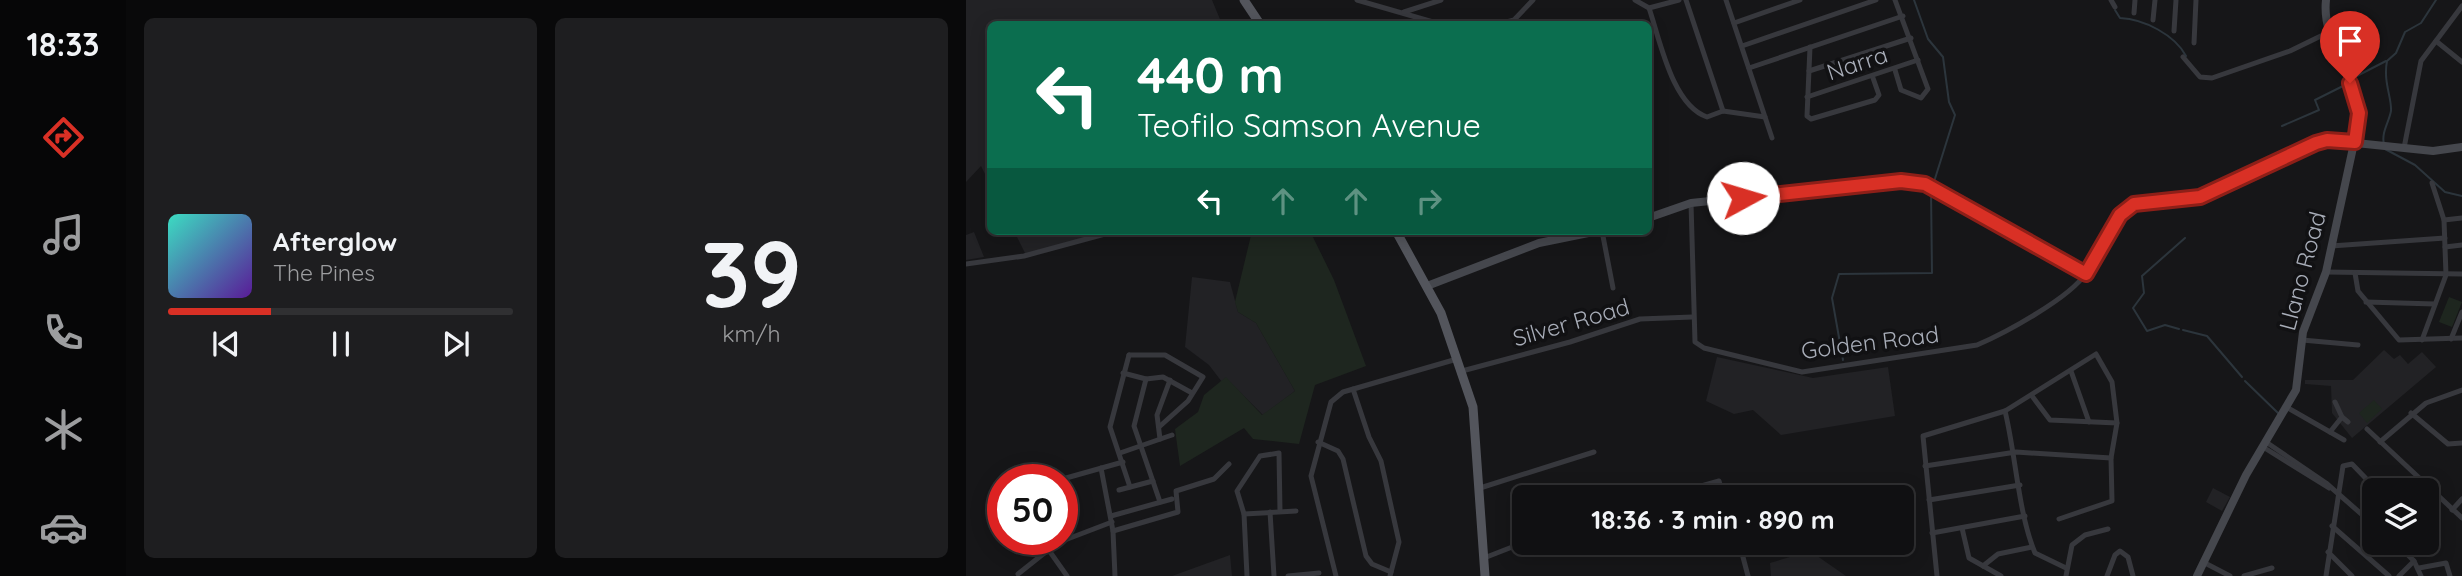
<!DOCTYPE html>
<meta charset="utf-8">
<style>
:root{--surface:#101012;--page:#1e1e20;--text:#f1f3f6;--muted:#9c9d9f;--line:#303032;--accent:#d93025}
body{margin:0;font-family:Quicksand,sans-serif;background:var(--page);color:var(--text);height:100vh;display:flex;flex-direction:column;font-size:26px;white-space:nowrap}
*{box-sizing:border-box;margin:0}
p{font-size:23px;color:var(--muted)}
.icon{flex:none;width:38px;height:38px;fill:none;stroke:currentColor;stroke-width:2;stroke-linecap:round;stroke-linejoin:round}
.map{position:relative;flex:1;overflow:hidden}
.drawer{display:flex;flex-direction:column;gap:18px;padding:18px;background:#09090a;width:840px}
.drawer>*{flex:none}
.top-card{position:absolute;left:21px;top:21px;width:665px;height:214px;border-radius:10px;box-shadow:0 4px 18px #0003,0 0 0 2px var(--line);background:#0b6e4f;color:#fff;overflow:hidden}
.controls{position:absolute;left:1396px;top:478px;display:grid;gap:14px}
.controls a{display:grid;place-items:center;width:77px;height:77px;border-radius:10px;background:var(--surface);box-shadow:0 4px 18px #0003,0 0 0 2px var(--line);font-size:35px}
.speed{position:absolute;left:21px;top:464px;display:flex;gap:14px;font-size:35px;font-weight:700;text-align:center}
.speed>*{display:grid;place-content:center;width:91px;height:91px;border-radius:50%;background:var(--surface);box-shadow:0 4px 18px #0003,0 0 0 2px var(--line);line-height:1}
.speed .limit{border:10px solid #d22;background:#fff;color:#111}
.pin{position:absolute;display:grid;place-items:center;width:60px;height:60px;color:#fff;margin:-72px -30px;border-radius:50% 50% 50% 0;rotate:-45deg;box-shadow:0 0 7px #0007}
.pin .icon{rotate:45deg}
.me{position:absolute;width:77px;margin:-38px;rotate:84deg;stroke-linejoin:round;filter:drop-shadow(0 0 5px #0008)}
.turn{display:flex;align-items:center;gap:24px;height:147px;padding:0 35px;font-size:32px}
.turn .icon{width:91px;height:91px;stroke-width:2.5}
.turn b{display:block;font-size:49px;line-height:60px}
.lanes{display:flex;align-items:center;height:66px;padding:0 35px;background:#0003;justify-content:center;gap:35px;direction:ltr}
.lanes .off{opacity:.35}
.drawer .tile{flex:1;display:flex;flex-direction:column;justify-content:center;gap:10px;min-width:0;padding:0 24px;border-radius:10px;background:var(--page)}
.drawer .dial{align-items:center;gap:0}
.dial b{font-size:91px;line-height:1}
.song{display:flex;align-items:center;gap:21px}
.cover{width:84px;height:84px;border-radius:10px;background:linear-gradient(135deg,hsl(170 70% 55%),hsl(270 70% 35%))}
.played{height:7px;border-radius:4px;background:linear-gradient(90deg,var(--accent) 30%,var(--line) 30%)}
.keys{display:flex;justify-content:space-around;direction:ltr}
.drawer .tiles{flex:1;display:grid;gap:18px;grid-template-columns:repeat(2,1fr)}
.trip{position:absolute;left:546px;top:485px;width:402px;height:70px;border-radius:10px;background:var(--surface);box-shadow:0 4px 18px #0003,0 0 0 2px var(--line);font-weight:700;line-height:70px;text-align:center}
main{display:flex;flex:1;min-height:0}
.menu{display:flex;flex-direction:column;width:126px;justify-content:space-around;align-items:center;background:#060607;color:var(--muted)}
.menu .icon{width:49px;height:49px}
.menu .active{color:var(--accent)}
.menu b{font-size:32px;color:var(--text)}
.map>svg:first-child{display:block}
</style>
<main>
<nav class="menu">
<b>18:33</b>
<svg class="icon active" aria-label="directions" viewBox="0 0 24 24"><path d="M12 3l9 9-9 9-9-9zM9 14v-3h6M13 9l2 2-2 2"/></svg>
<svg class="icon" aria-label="music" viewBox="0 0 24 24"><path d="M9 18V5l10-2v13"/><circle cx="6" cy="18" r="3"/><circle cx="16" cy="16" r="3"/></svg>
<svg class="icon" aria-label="phone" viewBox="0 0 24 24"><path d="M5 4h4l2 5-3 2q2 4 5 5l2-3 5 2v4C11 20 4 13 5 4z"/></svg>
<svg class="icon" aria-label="climate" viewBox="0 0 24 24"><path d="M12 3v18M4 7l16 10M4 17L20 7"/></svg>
<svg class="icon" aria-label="car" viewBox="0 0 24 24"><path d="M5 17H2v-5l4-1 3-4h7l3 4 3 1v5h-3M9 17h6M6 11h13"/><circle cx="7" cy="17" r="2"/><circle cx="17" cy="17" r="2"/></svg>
</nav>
<section class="drawer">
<div class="tiles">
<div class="tile">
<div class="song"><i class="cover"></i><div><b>Afterglow</b><p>The Pines</p></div></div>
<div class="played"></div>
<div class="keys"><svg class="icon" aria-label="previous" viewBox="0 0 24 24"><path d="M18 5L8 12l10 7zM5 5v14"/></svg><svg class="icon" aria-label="pause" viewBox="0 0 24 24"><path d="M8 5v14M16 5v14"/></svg><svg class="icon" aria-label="next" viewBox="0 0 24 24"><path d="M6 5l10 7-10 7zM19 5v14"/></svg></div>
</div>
<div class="tile dial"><b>39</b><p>km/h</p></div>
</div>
</section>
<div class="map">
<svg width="1496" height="576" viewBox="0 0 1496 576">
<rect width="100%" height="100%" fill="#161618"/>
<!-- built -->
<g fill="#222225">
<polygon points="0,0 246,0 256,24 24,24 24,184 15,166 0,182"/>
<polygon points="48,231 142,231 60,255"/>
<polygon points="8,232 18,257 0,260 0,235"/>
<polygon points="226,277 264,282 272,312 290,323 329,391 297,415 260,378 256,382 243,365 219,347"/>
<polygon points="1418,350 1428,359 1434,355 1442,364 1456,352 1470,367 1386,438 1366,413 1365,386 1339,384 1339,380 1387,380"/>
<polygon points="751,357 847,378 922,367 929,416 815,435 787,410 768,414 740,401"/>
<polygon points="1247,488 1264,497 1256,511 1240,502"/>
<polygon points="844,551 880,576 805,576 804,563"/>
<polygon points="264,555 266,576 206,576"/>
</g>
<!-- green -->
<g fill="#1e261f">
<polygon points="286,231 327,231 330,234 344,231 368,280 400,366 349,385 333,444 287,439 278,428 214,466 209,429 232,412 238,395 260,377 296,415 329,391 290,323 272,312 269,302"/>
<polygon points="1483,297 1496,302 1486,327 1473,322"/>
<polygon points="1408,400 1416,409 1401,423 1393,413"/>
</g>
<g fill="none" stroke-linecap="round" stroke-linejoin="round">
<!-- stream -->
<g stroke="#2c353c" stroke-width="2">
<polyline points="948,0 962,39 977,57 983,102 989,115 967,185"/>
<path d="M1149,10L1154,18C1178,19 1209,35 1220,56"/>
<polyline points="1387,78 1420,61"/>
<polyline points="1316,126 1353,110 1349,100 1381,84"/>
<path d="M1418,144C1415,133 1423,122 1425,111C1426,98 1417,82 1421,61L1430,53L1439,32L1455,23L1470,0"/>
<polyline points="1419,149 1449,165 1479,192 1496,196"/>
<polyline points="1213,329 1199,325 1181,331 1167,308 1178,293 1176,276 1219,238"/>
<polyline points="1217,330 1241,336 1276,377"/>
<polyline points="877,360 866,298 873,274 966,273 965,190"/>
<polyline points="1279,381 1312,413"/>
</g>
<!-- street -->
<g stroke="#37383d" stroke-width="5">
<polyline points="391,0 474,24"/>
<polyline points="669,0 683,8 713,0"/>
<polyline points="720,0 757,111"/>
<polyline points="760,0 806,138"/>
<polyline points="929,0 962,89 955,98 935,90 929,70"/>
<polyline points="1145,0 1149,7"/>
<path d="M683,8C694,40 706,105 741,117L757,111L799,117"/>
<polyline points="438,12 475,0"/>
<polyline points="1168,13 1169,0"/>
<polyline points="1187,20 1189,0"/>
<polyline points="768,23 834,0"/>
<polyline points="533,24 548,20 567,0"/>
<polyline points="1208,31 1210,0"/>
<polyline points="1470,41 1496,62"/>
<polyline points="1228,43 1230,0"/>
<polyline points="776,46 910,0"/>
<polyline points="844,47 841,116 845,119 909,100 913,95 907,78"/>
<polyline points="1217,57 1234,77 1246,78 1324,51 1363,32"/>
<polyline points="783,68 937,16"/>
<polyline points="843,71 945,38"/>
<polyline points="841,97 952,60"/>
<polyline points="1438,148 1455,61 1496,6"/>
<path d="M725,203L729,342L738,348L836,372L1011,345C1039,333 1104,298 1120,273"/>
<polyline points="1478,220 1496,218"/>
<polyline points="636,231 647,288"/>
<polyline points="1365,246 1479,238"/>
<polyline points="1479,247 1496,245"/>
<polyline points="0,264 58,256 150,231"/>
<polyline points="1360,272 1496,274"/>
<polyline points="1389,273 1392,291 1433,340 1496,338"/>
<polyline points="1400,302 1469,304"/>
<polyline points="1485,339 1496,312"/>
<polyline points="1336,340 1392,345"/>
<polyline points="1456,340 1480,275 1478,220 1466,183"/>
<polyline points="163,355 199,355 237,377 222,401 193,427"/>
<polyline points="163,355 144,427 164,487"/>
<polyline points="496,371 604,342 674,319 726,317"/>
<polyline points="1105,371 1123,422"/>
<polyline points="157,373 180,379 197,377 226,393"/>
<polyline points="180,379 168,426 194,502"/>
<polyline points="387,389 403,437 415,461 433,542 424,576"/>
<polyline points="1066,396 1084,420 1151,423"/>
<polyline points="1369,402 1376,417"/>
<polyline points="1322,408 1364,432 1376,417 1382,422"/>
<path d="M1039,411C1050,456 1052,512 1069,553L1100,568"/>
<polyline points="1445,413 1482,444 1496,443"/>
<polyline points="1401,429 1496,518"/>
<polyline points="1364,432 1378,440"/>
<polyline points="194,439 191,415 204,380"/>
<polyline points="352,442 372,451 377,459 400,556 406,564 425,572"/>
<polyline points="1300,442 1360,483 1409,526"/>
<polyline points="1414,442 1460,403 1496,390"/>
<polyline points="1297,447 1363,488"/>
<polyline points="154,453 206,435"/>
<polyline points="959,466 1050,452 1145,458"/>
<polyline points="135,468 147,531 149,576"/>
<polyline points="93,480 157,462"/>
<polyline points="514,488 628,452"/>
<polyline points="153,490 187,481"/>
<polyline points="696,497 753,481 758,497"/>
<polyline points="963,500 1054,485"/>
<polyline points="1486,510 1496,499"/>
<polyline points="304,512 308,576"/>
<polyline points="278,514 330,511"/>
<polyline points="145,516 206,499"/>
<polyline points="1366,526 1423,576"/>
<polyline points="996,528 1003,558 1035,576"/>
<polyline points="147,531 212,512 210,491 248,479 263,464"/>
<polyline points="966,533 1059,516"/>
<polyline points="773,542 782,576"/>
<polyline points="1429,542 1448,561 1455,576"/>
<polyline points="82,549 101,576"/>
<polyline points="1362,552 1386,576"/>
<polyline points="518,558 559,542"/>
<polyline points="1237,562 1264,576"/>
<polyline points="1017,566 1032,554 1066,547"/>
<polyline points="1453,568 1480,563 1484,576"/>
<polyline points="52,574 91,543 146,522"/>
<polyline points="281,576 278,514 271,491 294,456 313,453 314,511"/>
<polyline points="322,576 353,573"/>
<polyline points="370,576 345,476 365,402 377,392 491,359"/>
<polyline points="971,576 957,436 1039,411 1130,354 1146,382 1151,423 1145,458 1146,501 1093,519"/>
<polyline points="1100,576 1106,545 1119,535 1142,529"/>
<polyline points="1141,576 1149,555 1154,551 1162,557 1167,576"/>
<polyline points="1278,576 1306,568"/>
<polyline points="1360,576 1377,466 1386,464 1411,490"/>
<polyline points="1433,576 1448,561"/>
</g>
<!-- secondary -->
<g stroke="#45474d" stroke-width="8">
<path d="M682,218L725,203L939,181L971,189L1120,273C1135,250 1147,207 1178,201C1197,198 1215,203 1234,197L1361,140L1467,151L1496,147"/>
<polyline points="461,286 573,243 632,231"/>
<path d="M1231,576L1280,475L1330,390L1337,332L1360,272L1393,120C1393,78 1355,43 1360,0"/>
</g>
<!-- primary -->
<g stroke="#53555c" stroke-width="9">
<polyline points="278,0 294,24"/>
<polyline points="430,231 475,313 507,407 519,576"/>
</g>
</g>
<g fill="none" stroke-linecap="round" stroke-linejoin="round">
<defs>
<polyline id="route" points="777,198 935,181 959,184 1120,274 1154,215 1168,204 1234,197 1350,143 1361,140 1389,142 1393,113 1384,83"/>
</defs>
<!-- route casing -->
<use href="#route" stroke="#8d1f18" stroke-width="18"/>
<!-- route -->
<use href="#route" stroke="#d93025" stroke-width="12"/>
</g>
<g text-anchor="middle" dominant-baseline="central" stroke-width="7" stroke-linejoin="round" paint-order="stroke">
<!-- street labels -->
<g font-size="23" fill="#a8adb8" stroke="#111113">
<text transform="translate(891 63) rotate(-18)">Narra</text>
<text transform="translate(1336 271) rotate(-75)">Llano Road</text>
<text transform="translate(605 322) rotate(-16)">Silver Road</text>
<text transform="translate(904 342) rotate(-7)">Golden Road</text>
</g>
</g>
</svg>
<div class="controls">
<a><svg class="icon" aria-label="layers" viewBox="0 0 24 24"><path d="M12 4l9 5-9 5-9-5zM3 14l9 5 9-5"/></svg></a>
</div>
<div class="speed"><div class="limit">50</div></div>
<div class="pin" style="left:1384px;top:83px;background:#d93025"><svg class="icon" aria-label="arrive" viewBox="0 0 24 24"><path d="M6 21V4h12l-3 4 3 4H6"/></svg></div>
<svg class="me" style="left:777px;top:198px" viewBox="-20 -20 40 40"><circle r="19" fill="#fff"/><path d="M0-13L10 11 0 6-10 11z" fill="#d93025"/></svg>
<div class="trip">18:36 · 3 min · 890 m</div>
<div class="top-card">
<div class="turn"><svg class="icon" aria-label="left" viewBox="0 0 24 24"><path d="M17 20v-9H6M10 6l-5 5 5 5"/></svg><div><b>440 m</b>Teofilo Samson Avenue</div></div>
<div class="lanes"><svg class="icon" aria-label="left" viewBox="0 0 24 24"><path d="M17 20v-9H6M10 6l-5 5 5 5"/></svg><svg class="icon off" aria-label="ahead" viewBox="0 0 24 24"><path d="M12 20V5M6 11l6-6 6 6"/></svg><svg class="icon off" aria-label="ahead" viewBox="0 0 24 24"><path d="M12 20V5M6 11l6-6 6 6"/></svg><svg class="icon off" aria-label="right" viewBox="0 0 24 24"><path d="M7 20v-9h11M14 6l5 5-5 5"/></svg></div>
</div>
</div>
</main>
